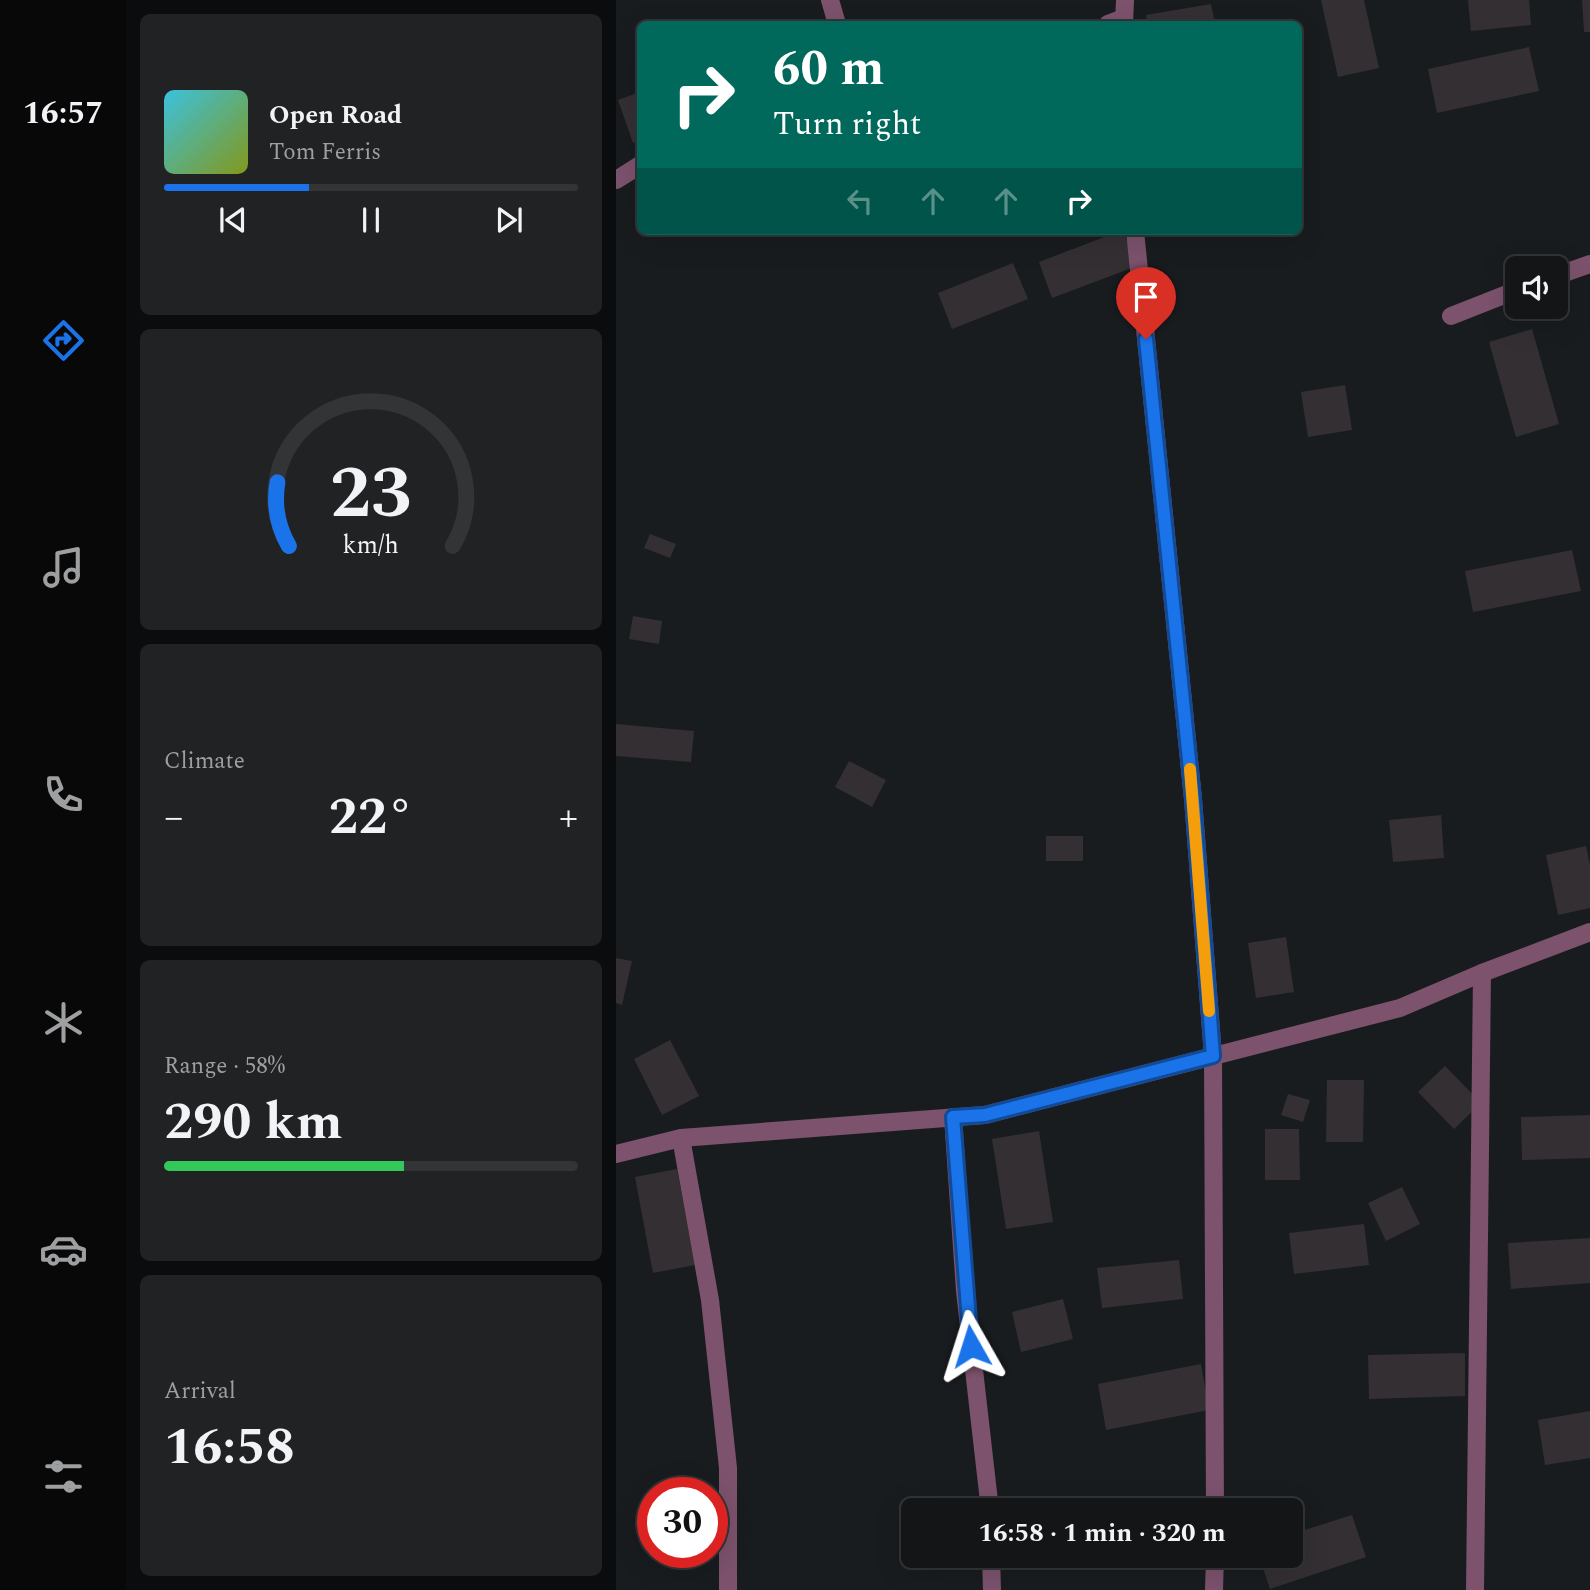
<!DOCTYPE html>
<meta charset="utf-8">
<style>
:root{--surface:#131517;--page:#202224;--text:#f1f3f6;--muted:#9d9fa1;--line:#323436;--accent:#1a73e8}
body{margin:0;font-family:Spectral,serif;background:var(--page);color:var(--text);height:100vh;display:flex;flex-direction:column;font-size:26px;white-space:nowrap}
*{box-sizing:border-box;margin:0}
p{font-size:23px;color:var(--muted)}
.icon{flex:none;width:38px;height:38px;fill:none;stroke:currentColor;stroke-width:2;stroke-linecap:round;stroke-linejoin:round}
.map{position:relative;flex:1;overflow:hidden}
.drawer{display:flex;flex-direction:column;gap:14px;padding:14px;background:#0a0c0d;width:490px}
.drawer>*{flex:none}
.hud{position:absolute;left:21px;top:21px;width:665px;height:214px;border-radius:10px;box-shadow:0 7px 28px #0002,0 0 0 2px var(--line);background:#00695c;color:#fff;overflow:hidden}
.controls{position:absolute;left:889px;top:256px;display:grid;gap:14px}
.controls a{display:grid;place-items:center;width:63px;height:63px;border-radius:10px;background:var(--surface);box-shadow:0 7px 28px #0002,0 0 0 2px var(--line);font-size:35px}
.speed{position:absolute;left:21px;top:1477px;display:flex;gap:14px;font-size:35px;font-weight:700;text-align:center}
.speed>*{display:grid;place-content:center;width:91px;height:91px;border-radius:50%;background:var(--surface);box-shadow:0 7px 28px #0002,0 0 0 2px var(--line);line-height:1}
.speed .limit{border:10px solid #d22;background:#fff;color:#111}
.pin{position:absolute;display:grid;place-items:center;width:60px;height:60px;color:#fff;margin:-72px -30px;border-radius:50% 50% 50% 0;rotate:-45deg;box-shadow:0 0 7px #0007}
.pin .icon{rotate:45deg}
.me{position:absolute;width:77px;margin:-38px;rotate:354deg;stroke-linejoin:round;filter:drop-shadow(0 0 5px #0008)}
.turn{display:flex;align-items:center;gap:24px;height:147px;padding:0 21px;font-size:32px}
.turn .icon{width:91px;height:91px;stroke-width:2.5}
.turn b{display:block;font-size:49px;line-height:60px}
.lanes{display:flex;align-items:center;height:66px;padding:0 21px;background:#0003;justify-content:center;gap:35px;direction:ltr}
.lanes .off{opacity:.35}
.big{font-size:52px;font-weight:700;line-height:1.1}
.drawer .card{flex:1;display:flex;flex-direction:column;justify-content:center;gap:10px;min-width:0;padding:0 24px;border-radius:10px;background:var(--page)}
.drawer .dial{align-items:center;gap:0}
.dial svg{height:182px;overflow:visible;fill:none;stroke:var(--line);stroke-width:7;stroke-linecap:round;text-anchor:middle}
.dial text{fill:var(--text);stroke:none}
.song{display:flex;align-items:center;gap:21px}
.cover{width:84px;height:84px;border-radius:10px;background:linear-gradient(135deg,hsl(190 70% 55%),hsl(70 70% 35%))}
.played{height:7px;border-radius:4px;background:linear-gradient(90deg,var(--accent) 35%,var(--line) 35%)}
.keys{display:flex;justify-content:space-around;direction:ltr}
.heat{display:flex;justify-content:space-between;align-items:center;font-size:38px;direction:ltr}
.charge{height:10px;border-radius:5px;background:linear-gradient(90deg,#34c759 58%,var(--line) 0)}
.trip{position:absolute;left:285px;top:1498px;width:402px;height:70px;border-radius:10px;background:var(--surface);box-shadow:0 7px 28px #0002,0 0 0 2px var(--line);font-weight:700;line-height:70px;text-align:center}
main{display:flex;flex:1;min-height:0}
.menu{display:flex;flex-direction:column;width:126px;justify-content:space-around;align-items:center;background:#080809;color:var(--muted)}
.menu .icon{width:49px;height:49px}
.menu .active{color:var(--accent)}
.menu b{font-size:32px;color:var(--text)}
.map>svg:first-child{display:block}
</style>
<main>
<nav class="menu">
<b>16:57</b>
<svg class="icon active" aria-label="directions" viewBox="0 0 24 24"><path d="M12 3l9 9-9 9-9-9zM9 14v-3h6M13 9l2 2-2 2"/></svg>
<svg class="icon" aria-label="music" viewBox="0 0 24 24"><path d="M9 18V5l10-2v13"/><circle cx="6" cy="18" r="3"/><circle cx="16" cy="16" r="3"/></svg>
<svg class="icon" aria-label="phone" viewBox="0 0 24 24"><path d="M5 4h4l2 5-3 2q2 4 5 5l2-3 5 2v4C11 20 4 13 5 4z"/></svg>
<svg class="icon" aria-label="climate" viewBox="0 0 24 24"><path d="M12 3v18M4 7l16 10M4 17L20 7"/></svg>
<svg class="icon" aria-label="car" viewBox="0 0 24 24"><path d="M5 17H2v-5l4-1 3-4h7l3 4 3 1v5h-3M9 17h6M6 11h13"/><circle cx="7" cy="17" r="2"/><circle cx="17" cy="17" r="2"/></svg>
<svg class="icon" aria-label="filters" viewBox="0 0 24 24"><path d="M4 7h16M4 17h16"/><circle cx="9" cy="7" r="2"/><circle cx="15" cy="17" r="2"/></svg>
</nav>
<section class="drawer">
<div class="card">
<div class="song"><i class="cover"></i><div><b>Open Road</b><p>Tom Ferris</p></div></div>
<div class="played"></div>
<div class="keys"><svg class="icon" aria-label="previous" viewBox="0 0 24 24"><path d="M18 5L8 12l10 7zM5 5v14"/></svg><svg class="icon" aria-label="pause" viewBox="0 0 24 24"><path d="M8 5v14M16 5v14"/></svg><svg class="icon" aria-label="next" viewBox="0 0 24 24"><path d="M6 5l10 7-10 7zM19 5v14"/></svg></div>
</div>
<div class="card dial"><svg viewBox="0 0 100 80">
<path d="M14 69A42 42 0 1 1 86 69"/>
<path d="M14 69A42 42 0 0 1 9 41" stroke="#1a73e8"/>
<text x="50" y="56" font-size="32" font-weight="700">23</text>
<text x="50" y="72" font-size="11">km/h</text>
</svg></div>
<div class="card"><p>Climate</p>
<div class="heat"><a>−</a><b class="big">22°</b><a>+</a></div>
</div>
<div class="card"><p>Range · 58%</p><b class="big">290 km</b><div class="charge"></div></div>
<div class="card"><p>Arrival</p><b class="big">16:58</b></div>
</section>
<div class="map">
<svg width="974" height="1590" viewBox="0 0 974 1590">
<rect width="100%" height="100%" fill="#191c1f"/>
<!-- building -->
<g fill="#332f33">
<polygon points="705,0 748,0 763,68 722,77"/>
<polygon points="852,0 913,0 915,25 855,31"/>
<polygon points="966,0 974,0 974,32 968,32"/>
<polygon points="595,4 599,24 531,24 530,15"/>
<polygon points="625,19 626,24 604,24 604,22"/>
<polygon points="913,47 923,91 821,113 812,69"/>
<polygon points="24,92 24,141 17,143 2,100"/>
<polygon points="504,231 507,231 521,266 436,298 423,262"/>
<polygon points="397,263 412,299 336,329 322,293"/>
<polygon points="916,329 943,424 900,437 873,342"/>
<polygon points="729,385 736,430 692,437 685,392"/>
<polygon points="34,534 60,544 54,558 28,548"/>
<polygon points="956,550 965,591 857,612 849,571"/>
<polygon points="17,616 46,621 43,644 13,639"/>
<polygon points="0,724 78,731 75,762 0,756"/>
<polygon points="233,761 270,780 256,807 219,787"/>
<polygon points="825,815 828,858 777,862 773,820"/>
<rect x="430" y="836" width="37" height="25"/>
<polygon points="970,846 974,865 974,908 942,915 930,855"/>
<polygon points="670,937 678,992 640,998 632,943"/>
<polygon points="0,958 16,961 6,1005 0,1003"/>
<polygon points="54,1040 83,1096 46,1115 18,1059"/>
<polygon points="829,1066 865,1103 838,1129 802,1092"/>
<polygon points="711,1080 748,1080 747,1142 710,1142"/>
<polygon points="672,1094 694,1100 687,1122 665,1115"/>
<polygon points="974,1115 974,1158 906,1160 905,1117"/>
<polygon points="649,1129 683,1129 684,1180 649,1180"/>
<polygon points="423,1131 437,1222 390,1229 376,1139"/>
<polygon points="61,1169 79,1265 37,1273 19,1177"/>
<polygon points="786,1187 804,1224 770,1241 752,1203"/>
<polygon points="748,1224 753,1265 678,1274 673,1233"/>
<polygon points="974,1238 974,1283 895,1289 892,1243"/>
<polygon points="563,1260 567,1299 486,1308 481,1268"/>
<polygon points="447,1299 457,1339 405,1352 396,1312"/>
<polygon points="849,1353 849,1396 753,1399 752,1355"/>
<polygon points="585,1364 593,1410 490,1430 482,1384"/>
<polygon points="974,1411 974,1458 929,1465 922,1420"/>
<polygon points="736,1515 750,1557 654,1589 643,1556 676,1556 676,1534"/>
</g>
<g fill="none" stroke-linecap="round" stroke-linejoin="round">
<!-- street -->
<g stroke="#7c526d" stroke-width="18">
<polyline points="214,0 221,24"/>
<polyline points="492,24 508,18"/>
<polyline points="508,24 509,0"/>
<polyline points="0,180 24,165"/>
<polyline points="519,231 577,799 597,1056 599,1510"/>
<polyline points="940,276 974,264"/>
<polyline points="835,316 901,290"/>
<polyline points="337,1117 349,1291 374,1510"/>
<polyline points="65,1138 94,1300 112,1468 112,1590"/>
<polyline points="0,1154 65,1138 369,1115 784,1008 866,973 974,932"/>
<polyline points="375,1556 376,1590"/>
<polyline points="598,1590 599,1556"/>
<polyline points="859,1590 866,973"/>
</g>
</g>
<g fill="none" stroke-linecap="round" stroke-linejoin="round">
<defs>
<polyline id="route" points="355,1346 337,1117 369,1115 597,1056 577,799 530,339"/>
</defs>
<!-- route casing -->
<use href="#route" stroke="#114b97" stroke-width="18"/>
<!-- route -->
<use href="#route" stroke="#1a73e8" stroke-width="12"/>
<!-- slow -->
<polyline stroke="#f59e0b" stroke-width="12" points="574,769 593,1011"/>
</g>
</svg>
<div class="controls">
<a><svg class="icon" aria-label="sound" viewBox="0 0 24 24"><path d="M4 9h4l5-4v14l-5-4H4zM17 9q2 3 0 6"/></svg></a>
</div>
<div class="speed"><div class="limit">30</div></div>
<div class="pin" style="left:530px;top:339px;background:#d93025"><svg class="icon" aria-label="arrive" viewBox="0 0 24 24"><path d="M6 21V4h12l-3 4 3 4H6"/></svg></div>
<svg class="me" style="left:355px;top:1346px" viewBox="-20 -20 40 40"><path d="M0-17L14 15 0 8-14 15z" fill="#1a73e8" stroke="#fff" stroke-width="4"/></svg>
<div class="trip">16:58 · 1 min · 320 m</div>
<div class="hud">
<div class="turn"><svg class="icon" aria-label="right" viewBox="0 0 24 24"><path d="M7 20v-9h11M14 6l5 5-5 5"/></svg><div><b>60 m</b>Turn right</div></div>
<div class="lanes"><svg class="icon off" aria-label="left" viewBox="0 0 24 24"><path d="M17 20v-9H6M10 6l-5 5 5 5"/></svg><svg class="icon off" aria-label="ahead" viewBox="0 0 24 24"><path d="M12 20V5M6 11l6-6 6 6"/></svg><svg class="icon off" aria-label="ahead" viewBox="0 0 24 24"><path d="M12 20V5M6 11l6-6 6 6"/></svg><svg class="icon" aria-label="right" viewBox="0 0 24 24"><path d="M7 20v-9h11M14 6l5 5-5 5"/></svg></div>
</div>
</div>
</main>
